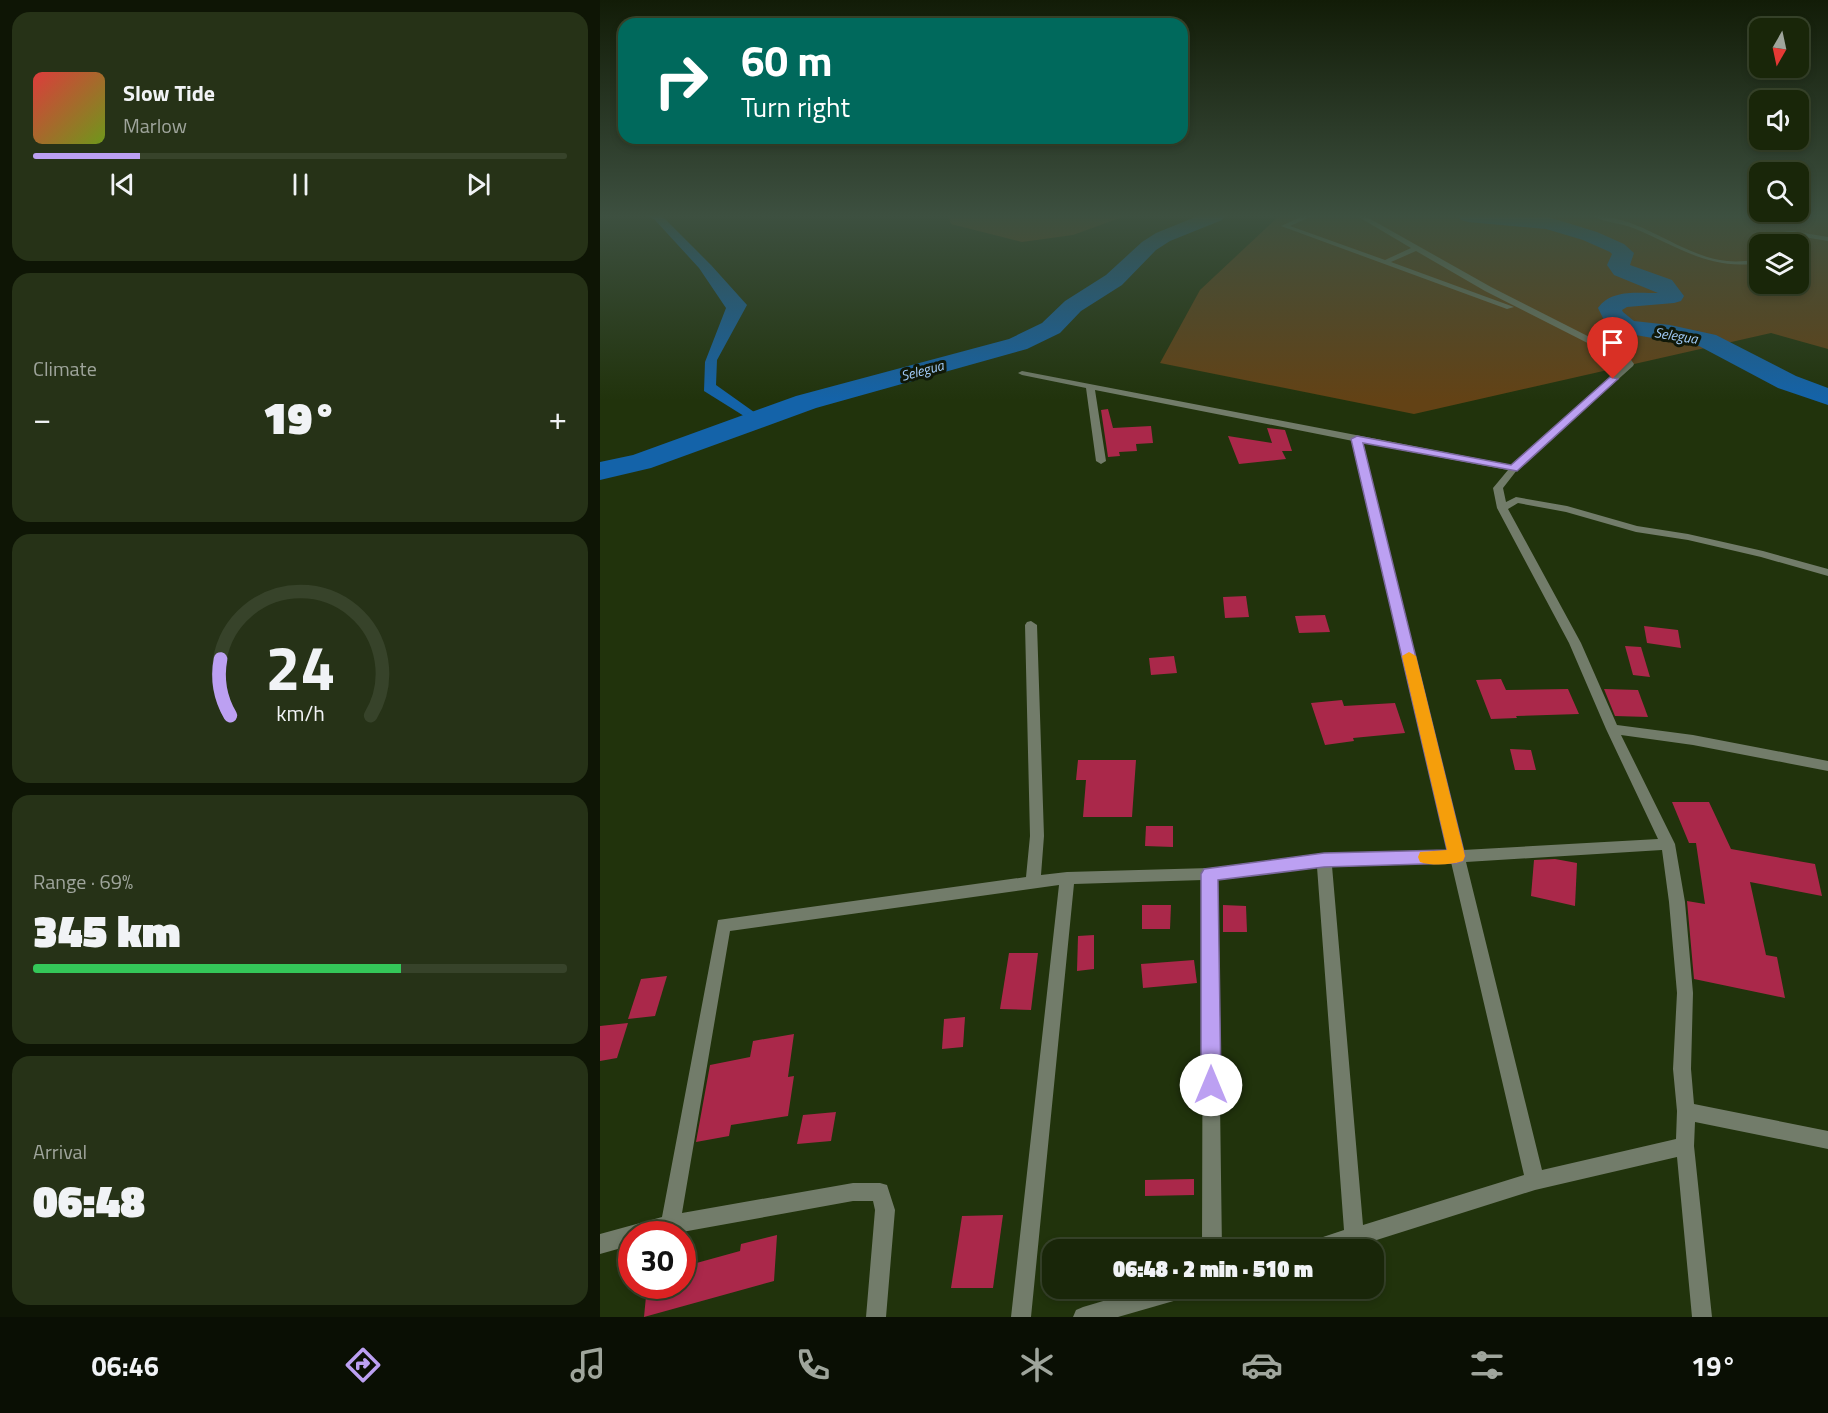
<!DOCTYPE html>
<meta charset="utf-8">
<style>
:root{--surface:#192609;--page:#263217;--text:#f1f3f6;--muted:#9fa59c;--line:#37432a;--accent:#bca0f2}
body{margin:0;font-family:"Titillium Web",sans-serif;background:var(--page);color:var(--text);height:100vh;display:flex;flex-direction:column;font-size:22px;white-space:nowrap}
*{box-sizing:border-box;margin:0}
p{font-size:20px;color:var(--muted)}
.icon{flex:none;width:33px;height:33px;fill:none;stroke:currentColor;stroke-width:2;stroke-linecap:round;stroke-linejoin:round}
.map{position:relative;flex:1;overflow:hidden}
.drawer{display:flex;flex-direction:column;gap:12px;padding:12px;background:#0e1505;width:600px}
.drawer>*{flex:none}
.guide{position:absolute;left:18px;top:18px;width:570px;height:126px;border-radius:18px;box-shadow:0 3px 9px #0003,0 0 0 2px var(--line);background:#00695c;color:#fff;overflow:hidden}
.needle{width:39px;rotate:189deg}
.controls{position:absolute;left:1149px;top:18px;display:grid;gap:12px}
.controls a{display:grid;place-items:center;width:60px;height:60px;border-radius:12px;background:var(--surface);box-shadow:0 3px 9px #0003,0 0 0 2px var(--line);font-size:30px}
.speed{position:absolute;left:18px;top:1221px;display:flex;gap:12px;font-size:30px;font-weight:700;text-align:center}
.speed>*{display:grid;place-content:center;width:78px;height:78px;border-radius:50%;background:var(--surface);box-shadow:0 3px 9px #0003,0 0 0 2px var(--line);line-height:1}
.speed .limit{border:9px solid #d22;background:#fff;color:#111}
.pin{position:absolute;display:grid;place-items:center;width:51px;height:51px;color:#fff;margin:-62px -26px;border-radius:50% 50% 50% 0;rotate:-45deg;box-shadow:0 0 6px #0007}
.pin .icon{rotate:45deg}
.me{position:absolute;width:66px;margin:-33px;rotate:0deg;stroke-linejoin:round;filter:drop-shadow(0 0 4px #0008)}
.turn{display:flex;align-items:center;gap:21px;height:126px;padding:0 24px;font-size:27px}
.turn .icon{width:78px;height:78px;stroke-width:2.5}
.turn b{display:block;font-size:42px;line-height:51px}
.big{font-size:45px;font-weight:800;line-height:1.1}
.drawer .tile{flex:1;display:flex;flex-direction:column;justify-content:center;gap:9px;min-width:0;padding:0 21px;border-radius:18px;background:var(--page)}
.drawer .dial{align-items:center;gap:0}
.dial svg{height:156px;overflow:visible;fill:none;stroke:var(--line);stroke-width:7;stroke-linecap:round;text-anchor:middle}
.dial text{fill:var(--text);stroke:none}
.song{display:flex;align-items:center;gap:18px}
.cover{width:72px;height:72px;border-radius:9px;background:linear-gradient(135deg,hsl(0 70% 55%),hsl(80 70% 35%))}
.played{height:6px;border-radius:3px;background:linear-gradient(90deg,var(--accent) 20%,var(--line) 20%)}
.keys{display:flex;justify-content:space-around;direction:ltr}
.heat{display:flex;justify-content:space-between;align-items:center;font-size:33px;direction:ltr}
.charge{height:9px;border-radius:4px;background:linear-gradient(90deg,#34c759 69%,var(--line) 0)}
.trip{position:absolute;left:442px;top:1239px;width:342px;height:60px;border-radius:18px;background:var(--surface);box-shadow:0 3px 9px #0003,0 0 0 2px var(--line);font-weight:800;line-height:60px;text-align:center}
.tab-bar{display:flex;height:96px;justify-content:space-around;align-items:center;background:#0a0f04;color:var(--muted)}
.tab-bar .icon{width:42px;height:42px}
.tab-bar .on{color:var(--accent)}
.tab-bar b{font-size:27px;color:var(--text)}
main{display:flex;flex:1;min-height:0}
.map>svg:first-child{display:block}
</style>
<main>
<section class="drawer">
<div class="tile">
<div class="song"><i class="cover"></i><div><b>Slow Tide</b><p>Marlow</p></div></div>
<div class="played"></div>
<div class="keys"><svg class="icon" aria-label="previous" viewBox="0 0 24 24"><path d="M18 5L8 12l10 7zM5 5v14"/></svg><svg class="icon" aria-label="pause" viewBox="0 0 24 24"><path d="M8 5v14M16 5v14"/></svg><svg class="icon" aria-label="next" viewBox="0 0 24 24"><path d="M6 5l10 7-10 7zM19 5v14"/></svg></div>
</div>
<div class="tile"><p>Climate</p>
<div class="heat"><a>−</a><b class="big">19°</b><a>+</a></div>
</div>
<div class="tile dial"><svg viewBox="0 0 100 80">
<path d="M14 69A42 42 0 1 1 86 69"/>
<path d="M14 69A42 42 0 0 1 9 40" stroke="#bca0f2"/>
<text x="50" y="56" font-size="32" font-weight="700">24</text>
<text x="50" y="72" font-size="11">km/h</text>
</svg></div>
<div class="tile"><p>Range · 69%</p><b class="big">345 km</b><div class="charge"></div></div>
<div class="tile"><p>Arrival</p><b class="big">06:48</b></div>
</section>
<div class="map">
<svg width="1228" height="1317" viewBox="0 0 1228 1317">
<rect width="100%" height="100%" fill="#21330c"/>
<!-- green -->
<g fill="#634215" fill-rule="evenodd">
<polygon points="348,216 525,216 473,235 422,242 351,224"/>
<path d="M679,216H1228V349L1171,333L814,414L560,363L600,290ZM1160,244H1198V284H1160Z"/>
</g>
<!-- water -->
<polygon fill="#1463a9" points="48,216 60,216 65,219 111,265 147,305 117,360 116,385 161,417 152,421 104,391 105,362 126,308 99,268 55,220"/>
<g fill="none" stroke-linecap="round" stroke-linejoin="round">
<!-- river -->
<g fill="#1463a9" fill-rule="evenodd">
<polygon points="598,216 625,216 622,220 570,241 556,250 522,285 481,311 460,333 427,349 216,408 51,468 0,480 0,462 33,455 196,396 409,339 442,323 465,301 506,275 542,242 556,233"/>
<path d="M858,216L948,217L997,232L1024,244L1034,253L1030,265L1072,280L1084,296L1081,301L1074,303L1027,307L1022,310L1023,312L1034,321L1070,325L1116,335L1196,376L1228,388V405L1178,388L1099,346L1018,332L1004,320L998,308C1011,289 1038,293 1058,293L1014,275L1007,265L1012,254L1010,252L983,240L946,229L868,222L861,220Z"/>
</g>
</g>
<!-- building -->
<g fill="#aa284a">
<polygon points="508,409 513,428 551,426 553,443 536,444 537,451 519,452 520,456 508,457 501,410"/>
<polygon points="667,428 685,430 692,451 682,451 686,459 639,464 628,436 672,443"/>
<polygon points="646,596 649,617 625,618 623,597"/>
<polygon points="725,615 730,632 699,633 695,616"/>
<polygon points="1044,626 1078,630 1081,648 1047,643"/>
<polygon points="1025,646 1041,647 1050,677 1033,675"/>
<polygon points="574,656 577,673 551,675 549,658"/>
<polygon points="901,679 906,690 968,689 979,714 916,716 917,718 891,719 876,680"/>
<polygon points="1004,689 1038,690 1048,717 1015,716"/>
<polygon points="742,700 744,706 795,703 805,733 753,738 754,741 725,745 711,703"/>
<polygon points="910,749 931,750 936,770 915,770"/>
<polygon points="478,760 536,760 532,817 483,817 486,780 476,780"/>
<polygon points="1072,802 1109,802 1131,849 1215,864 1222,896 1150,882 1166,955 1177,957 1185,998 1094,979 1087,901 1105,904 1096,843 1089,843"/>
<polygon points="546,826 573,826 573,847 545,846"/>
<polygon points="955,859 977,863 975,906 931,896 934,860"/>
<polygon points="542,905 571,905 570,929 542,929"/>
<polygon points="623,905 646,906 647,932 623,932"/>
<polygon points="494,935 494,969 477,971 478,936"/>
<polygon points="409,953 438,953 431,1010 400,1009"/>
<polygon points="594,960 597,983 543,988 541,964"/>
<polygon points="67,976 55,1016 28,1019 41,979"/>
<polygon points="365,1017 363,1047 342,1049 344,1019"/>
<polygon points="28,1023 17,1058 0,1061 0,1026"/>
<polygon points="194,1034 188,1077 194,1076 188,1116 131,1125 129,1136 96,1142 110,1065 150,1057 153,1041"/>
<polygon points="236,1112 231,1141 197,1144 203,1115"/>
<polygon points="594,1179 594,1195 545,1196 545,1180"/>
<polygon points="403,1215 393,1288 351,1288 362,1216"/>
<polygon points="177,1235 174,1281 44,1317 47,1286 82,1286 82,1267 140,1251 141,1244"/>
</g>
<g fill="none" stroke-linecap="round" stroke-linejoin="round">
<!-- minor -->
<g fill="#727c6a" fill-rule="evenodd">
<path d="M703,216H712L690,226L785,260L811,248L757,216H765L891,287L1029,357L1034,364L1033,366L917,470L903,488L906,502L916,497L967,506L1037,526L1088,534L1163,551L1228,569V576L1161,557L1088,540L1036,532L966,512L918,503L908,509L981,643L1017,725L1093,735L1228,761V771L1093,745L1021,735L1075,844L1085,902L1093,993L1091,1069L1094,1104L1228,1131V1149L1095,1122L1094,1146L1112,1317H1092L1077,1157L935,1190L745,1250H702L705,1243L744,1230L717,867L617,879L622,1250H602L603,880L474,884L431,1317H411L459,885L130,931L82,1213L253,1183H280L287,1185L295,1210L286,1317H266L275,1210L273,1201H253L71,1234H32V1245L0,1254V1234L62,1217L118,920L426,877L430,836L425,625L427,622L431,621L437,625L444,836L441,875L467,872L610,868L724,854L848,850L753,441L495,390L506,461L501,464L496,461L486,388L422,375L418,373L422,371L912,465L1025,364L1023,361L885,291L816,251L791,262L914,307L907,309L681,226ZM763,443L908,470L893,488L897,508L969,643L1006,729L1058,839L863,850ZM1062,850L1069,902L1077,993L1073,1069L1077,1111L1076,1139L942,1170L866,862ZM851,862L924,1175L763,1225L732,866Z"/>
<path d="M994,216C1042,216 1080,256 1127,261C1138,262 1148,261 1160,259V263C1109,271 1078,246 1033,228C1021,223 1005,223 994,216Z"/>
<polygon points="1192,231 1228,237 1228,241 1192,235 1178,236 1173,244 1167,244 1174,233"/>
<polygon points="547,1288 594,1288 591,1295 584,1298 518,1317 473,1317 476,1310 483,1307"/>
</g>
</g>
<!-- sky -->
<linearGradient id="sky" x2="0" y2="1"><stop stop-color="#121c07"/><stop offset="0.54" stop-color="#3d5040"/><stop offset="1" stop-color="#3d5040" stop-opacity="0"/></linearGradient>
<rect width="1228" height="400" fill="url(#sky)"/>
<!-- route -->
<polygon fill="#bca0f2" stroke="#7a689d" stroke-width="1.5" points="1010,377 1018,379 917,471 763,443 865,856 863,861 857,863 724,867 618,880 621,1085 618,1092 611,1095 604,1092 601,1085 601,874 604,869 724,853 847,850 751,439 757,436 911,465"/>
<!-- slow -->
<path fill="#f59e0b" d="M809,652L816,656L865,856L863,861C851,865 832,866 820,862L818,857L820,852L847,850L802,656Z"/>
<g text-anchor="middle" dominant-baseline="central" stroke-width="6" stroke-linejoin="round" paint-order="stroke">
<!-- far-water labels -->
<g font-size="14" font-style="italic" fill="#a4cefc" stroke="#101808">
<text transform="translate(1076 335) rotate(9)">Selegua</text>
<text transform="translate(322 370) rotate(-15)">Selegua</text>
</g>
</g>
</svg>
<div class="controls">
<a><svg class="needle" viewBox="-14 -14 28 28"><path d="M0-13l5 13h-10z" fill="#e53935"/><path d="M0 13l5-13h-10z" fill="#9fa59c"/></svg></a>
<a><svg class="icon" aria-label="sound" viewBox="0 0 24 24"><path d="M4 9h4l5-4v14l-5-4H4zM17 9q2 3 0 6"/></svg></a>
<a><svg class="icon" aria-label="search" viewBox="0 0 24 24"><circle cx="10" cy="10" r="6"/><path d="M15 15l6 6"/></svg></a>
<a><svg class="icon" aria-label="layers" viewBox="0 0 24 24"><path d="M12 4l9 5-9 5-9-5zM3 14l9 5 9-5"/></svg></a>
</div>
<div class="speed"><div class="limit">30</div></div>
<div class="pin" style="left:1013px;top:379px;background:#d93025"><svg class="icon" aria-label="arrive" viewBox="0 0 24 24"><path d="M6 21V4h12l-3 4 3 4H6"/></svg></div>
<svg class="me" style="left:611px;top:1085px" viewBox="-20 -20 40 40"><circle r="19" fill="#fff"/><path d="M0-13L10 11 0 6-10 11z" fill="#bca0f2"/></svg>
<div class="trip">06:48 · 2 min · 510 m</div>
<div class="guide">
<div class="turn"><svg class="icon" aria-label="right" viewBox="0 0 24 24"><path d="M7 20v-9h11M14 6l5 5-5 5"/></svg><div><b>60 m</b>Turn right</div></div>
</div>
</div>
</main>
<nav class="tab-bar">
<b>06:46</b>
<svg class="icon on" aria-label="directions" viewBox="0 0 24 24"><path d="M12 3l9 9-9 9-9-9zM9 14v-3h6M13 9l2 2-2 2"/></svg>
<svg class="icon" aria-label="music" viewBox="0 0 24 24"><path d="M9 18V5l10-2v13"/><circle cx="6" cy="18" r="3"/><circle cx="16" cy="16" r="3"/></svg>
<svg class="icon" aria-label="phone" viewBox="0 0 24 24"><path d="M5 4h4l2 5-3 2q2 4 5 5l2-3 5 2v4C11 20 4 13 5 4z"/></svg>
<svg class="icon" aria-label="climate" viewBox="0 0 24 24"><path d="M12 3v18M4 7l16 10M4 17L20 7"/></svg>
<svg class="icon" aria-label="car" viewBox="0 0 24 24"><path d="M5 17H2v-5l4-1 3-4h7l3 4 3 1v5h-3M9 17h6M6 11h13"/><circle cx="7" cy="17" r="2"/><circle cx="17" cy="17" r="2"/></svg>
<svg class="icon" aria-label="filters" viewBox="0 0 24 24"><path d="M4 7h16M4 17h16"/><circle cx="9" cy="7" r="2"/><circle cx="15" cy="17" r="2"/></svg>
<b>19°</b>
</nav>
